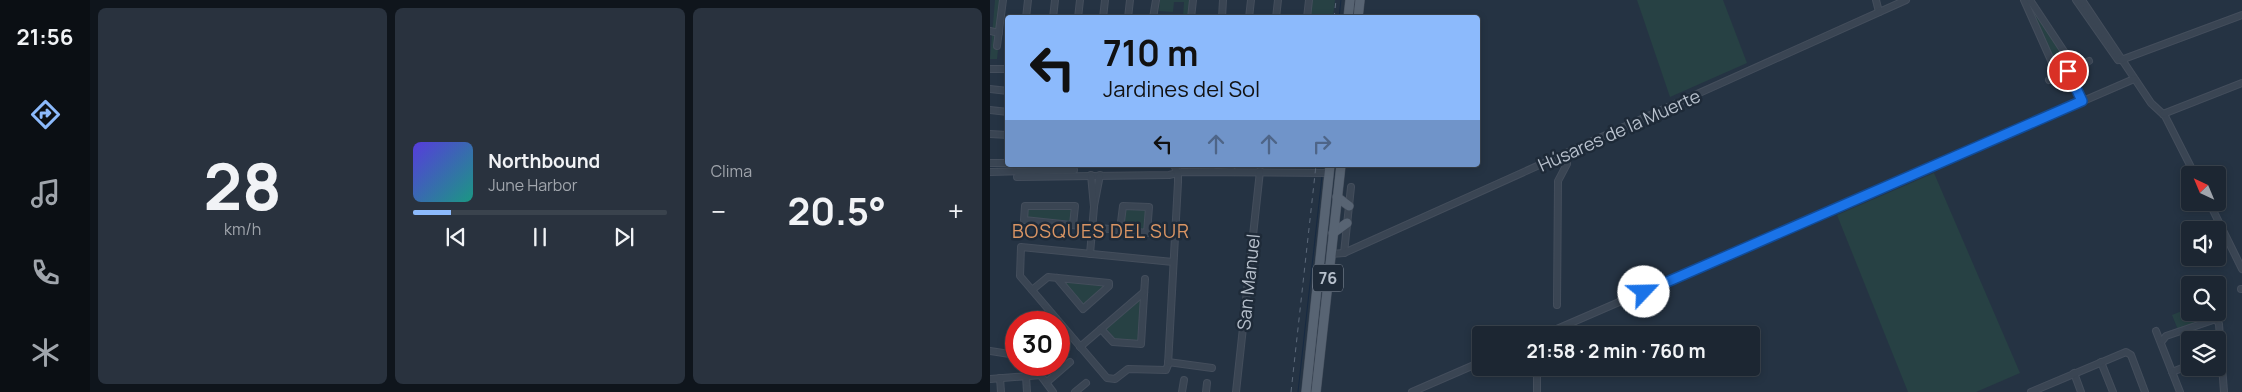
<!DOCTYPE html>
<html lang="es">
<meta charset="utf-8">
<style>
:root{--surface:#1c2632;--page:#29323e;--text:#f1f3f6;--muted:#a0a5ac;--line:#3a434d;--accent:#8cbafc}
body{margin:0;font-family:Manrope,sans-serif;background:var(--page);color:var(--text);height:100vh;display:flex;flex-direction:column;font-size:19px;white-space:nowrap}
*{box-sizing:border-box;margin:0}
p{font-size:16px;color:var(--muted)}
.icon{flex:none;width:28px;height:28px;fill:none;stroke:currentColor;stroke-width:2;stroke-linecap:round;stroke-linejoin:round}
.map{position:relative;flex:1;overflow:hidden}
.panel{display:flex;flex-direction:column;gap:8px;padding:8px;background:#0f151c;width:900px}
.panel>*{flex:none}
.banner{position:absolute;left:15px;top:15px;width:475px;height:152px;border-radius:5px;box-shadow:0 2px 8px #0003,0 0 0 1px var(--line);background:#8cbafc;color:#111;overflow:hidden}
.needle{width:32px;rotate:316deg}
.fabs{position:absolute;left:1191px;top:166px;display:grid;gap:10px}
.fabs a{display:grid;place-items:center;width:45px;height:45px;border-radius:5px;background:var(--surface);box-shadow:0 2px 8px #0003,0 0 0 1px var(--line);font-size:25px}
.speed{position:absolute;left:15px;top:311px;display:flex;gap:10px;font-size:25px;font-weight:700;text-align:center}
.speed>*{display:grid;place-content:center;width:65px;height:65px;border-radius:50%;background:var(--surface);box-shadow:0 2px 8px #0003,0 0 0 1px var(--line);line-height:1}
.speed .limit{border:8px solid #d22;background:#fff;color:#111}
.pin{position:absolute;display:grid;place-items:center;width:42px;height:42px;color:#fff;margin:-21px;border:2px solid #fff;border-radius:50%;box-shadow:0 1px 5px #0007}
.me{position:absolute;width:55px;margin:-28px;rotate:66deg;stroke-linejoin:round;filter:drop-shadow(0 0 4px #0008)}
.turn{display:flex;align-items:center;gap:18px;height:105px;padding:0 15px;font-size:22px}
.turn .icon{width:65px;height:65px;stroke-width:2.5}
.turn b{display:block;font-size:35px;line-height:42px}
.lanes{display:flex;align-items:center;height:48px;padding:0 15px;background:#0003;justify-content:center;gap:25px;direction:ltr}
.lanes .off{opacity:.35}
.big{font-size:38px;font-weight:700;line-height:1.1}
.panel .widget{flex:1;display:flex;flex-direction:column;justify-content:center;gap:8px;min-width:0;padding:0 18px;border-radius:8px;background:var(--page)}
.panel .dial{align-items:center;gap:0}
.dial b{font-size:65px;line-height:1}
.song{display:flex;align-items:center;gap:15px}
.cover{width:60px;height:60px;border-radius:8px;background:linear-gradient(135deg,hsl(250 70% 55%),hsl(170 70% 35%))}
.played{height:5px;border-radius:2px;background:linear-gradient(90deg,var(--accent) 15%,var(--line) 15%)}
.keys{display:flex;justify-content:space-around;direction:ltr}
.heat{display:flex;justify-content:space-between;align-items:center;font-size:28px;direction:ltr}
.panel .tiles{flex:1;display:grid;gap:8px;grid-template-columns:repeat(3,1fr)}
.trip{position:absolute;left:482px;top:326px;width:288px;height:50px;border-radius:5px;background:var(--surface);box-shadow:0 2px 8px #0003,0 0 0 1px var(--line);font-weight:700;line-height:50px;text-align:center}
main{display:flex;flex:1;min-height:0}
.menu{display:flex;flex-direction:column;width:90px;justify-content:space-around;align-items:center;background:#0b0f14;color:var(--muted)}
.menu .icon{width:35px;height:35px}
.menu .active{color:var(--accent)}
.menu b{font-size:22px;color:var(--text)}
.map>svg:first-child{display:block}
</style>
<main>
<nav class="menu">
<b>21:56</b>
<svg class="icon active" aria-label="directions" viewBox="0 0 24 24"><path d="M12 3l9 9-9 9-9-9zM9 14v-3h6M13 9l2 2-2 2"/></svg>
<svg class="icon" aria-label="music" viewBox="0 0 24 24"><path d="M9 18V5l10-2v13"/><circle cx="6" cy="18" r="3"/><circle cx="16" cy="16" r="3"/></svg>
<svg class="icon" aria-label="phone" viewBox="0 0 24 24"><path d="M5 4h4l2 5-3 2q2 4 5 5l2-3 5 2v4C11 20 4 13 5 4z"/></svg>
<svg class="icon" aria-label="climate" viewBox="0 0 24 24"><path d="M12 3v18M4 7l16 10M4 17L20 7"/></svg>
</nav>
<section class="panel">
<div class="tiles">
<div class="widget dial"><b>28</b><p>km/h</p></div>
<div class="widget">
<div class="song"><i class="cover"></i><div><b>Northbound</b><p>June Harbor</p></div></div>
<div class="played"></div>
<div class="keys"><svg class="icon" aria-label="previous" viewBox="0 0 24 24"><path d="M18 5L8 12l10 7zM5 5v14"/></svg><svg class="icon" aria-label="pause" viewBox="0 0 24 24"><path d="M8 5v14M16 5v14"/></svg><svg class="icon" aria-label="next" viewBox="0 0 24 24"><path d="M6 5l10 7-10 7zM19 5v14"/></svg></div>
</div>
<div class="widget"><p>Clima</p>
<div class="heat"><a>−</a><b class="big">20.5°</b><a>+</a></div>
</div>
</div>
</section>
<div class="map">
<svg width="1252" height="392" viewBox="0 0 1252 392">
<rect width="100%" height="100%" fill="#253343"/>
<!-- green -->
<g fill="#274144">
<polygon points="5,0 14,0 7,59 0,59"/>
<polygon points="170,0 200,0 198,17 193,17 194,2 184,2 183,12 169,11"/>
<polygon points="321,0 345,0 343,17 319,18"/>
<polygon points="647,0 733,0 757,63 680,97"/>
<polygon points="1036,0 1039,0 1081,67 1070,72 1068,70"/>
<polygon points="944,173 1030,373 986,392 918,392 847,215"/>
<polygon points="37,208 83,209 82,223 36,218"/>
<polygon points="135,208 156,209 155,230 134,229"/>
<polygon points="72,281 118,286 94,307"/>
<polygon points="152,296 149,341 126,340 115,327"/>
<polygon points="1199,308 1204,324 1188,330 1182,315"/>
</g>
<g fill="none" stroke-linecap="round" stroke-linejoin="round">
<!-- stream -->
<g stroke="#172a42" stroke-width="1">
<polyline points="349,18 351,0"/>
<polyline points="308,392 332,176"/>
</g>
<defs>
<g id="minor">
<polyline points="886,0 889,12"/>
<polyline points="1034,0 1068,76"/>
<polyline points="1040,0 1085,68"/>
<polyline points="1086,0 1128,60"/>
<polyline points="1092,0 1161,103 1175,116 1205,175"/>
<polyline points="36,18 38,0"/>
<polyline points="63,18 65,0"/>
<polyline points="88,18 90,0"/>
<polyline points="113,18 115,0"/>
<polyline points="138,18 140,0"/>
<polyline points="163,18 166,0"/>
<polyline points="201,18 203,0"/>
<polyline points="232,18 233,0"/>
<polyline points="259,18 261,0"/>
<polyline points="286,18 288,0"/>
<polyline points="317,18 319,0"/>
<polyline points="0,31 9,33"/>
<polyline points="7,46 13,0"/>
<polyline points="1131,60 1252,15"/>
<polyline points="0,69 18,69"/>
<polyline points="1078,71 1092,101"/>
<polyline points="1059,80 1099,61"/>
<polyline points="0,89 18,91"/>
<polyline points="0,110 18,112"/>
<polyline points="1173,114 1252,83"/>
<polyline points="0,134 18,135"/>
<polyline points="0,163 18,163"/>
<polyline points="227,165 242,166"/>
<polyline points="0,172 84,170"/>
<polyline points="27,177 179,175 192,172 339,173"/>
<polyline points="1219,202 1252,269"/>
<polyline points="104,206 110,175"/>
<polyline points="83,225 85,206 35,206 34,220 157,233 159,207 133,206 130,230"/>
<polyline points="354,253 361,187"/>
<polyline points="100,254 104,207 101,175"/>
<polyline points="341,254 354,253 916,0"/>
<polyline points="183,262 31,247 30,276 117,378 125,379 138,369 176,370 178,365 188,182 188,174 184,165"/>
<polyline points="1251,289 1252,289"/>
<polyline points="42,290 58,277 119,283 119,286 93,309 67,278"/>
<polyline points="567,305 568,181 577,164 577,153"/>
<polyline points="1226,319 1229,324 1234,392"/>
<polyline points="1226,319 1229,314 1228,305"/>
<polyline points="111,329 123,342 151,344 155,279"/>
<polyline points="1166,331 1190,392"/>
<polyline points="553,335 1144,79"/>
<polyline points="1172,341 1176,336 1226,319"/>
<polyline points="90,347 154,292"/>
<polyline points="0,351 26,355"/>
<polyline points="178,362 222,368"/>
<polyline points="1111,362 1123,392"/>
<polyline points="43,365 63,392"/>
<polyline points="1182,372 1200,365"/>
<polyline points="1084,373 1091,392"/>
<polyline points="36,376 37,392"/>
<polyline points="10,378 11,392"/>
<polyline points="0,379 52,375"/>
<polyline points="57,382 80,362"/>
<polyline points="85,392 96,383"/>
<polyline points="192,392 194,380"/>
<polyline points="216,392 217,383"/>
<polyline points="246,392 270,171"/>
<polyline points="422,392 491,362"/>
<polyline points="547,392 547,368"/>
<polyline points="1041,392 1136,352 1141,355 1155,392"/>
</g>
<g id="major">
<polyline points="358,18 360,0"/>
<polyline points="368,18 370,0"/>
<polyline points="347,197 359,206"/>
<polyline points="343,233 357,223"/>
<polyline points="316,392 340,165"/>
<polyline points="326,392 351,165"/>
</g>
</defs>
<!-- minor casing -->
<use href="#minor" stroke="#444e5c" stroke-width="8"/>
<!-- major casing -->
<use href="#major" stroke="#444e5c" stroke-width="10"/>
<!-- minor -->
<use href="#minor" stroke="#3a4553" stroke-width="6"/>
<!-- major -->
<use href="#major" stroke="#586473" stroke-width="9"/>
<!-- rail -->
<g stroke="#5c697a" stroke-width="1" stroke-dasharray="5 5" stroke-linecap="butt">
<polyline points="344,18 346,0"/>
<polyline points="301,392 326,165"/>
</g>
</g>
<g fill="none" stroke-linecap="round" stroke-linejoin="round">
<defs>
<polyline id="route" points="654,292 1092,101 1078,71"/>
</defs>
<!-- route casing -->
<use href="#route" stroke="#114b97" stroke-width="12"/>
<!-- route -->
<use href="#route" stroke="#1a73e8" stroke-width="9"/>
</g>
<g text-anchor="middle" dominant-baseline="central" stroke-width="5" stroke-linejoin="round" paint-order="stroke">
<!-- shield labels -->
<rect fill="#1e2a38" stroke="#8993a0" stroke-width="1" x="323" y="264.5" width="30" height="27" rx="4"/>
<g font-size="16" font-weight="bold" fill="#b7c0cc">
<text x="338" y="278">76</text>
</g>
<!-- street labels -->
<g font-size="18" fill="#b7c0cc" stroke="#1e2a38">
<text transform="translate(629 130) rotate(-24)">Húsares de la Muerte</text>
<text transform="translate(258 282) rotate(-84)">San Manuel</text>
</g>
<!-- neighbourhood labels -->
<g font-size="19" letter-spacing="1" fill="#da9564" stroke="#1e2a38">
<text x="111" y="231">BOSQUES DEL SUR</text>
</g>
</g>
</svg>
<div class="fabs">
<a><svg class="needle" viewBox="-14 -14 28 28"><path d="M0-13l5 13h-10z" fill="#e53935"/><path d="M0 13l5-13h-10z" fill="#a0a5ac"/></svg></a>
<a><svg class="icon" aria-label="sound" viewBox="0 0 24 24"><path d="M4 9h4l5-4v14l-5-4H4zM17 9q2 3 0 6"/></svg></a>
<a><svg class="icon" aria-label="search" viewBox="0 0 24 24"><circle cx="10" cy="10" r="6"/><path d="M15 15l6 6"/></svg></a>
<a><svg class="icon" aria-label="layers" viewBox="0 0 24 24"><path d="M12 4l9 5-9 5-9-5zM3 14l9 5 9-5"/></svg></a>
</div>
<div class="speed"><div class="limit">30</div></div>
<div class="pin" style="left:1078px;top:71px;background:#d93025"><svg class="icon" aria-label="arrive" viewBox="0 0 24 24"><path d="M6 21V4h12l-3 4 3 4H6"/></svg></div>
<svg class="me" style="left:654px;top:292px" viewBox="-20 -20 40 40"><circle r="19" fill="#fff"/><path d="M0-13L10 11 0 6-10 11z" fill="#1a73e8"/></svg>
<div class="trip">21:58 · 2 min · 760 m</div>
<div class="banner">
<div class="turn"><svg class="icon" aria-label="left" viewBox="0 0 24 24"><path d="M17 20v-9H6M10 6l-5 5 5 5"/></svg><div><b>710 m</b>Jardines del Sol</div></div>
<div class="lanes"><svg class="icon" aria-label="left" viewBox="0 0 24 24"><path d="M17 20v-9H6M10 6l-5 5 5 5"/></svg><svg class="icon off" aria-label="ahead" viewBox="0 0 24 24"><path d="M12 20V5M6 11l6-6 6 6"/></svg><svg class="icon off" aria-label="ahead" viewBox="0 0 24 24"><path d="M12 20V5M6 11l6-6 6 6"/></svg><svg class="icon off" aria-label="right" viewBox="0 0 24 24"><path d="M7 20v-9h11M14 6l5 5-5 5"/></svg></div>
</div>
</div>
</main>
